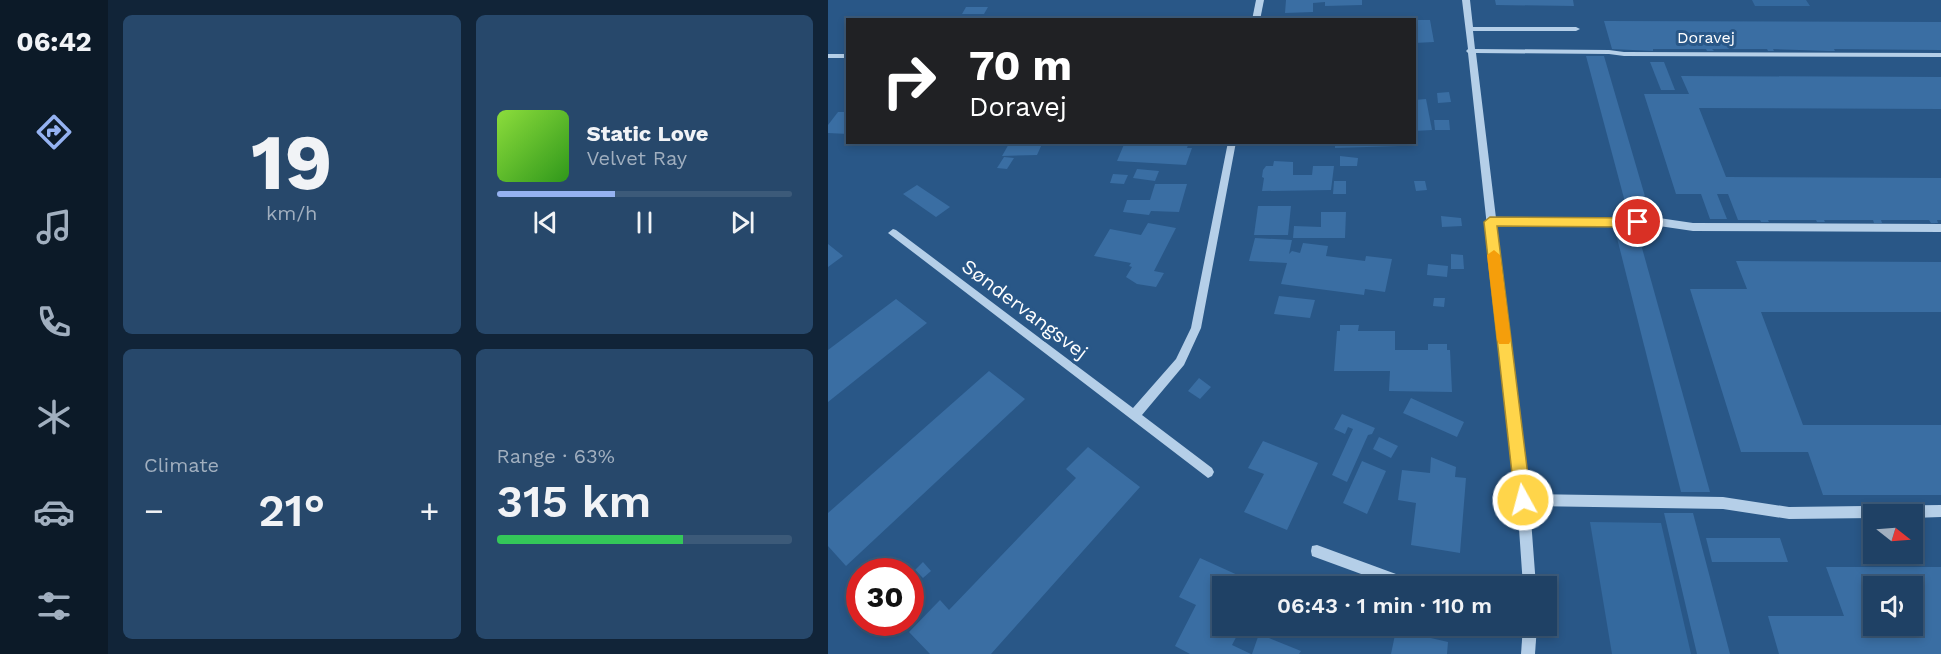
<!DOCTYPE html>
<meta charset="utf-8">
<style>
:root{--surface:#1f4165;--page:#27486b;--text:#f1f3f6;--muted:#a1afbf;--line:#3c5a79;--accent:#95b2f1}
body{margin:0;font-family:"Work Sans",sans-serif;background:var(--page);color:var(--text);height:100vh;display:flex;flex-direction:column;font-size:22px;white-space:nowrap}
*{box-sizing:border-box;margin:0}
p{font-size:20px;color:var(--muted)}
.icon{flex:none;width:33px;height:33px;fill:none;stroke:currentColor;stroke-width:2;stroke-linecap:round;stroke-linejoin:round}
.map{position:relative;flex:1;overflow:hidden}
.panel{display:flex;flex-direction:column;gap:15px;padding:15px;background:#112438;width:720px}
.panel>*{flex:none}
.banner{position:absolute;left:18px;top:18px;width:570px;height:126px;border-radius:0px;box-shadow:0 3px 9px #0003,0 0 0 2px var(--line);background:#202124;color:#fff;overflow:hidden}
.needle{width:39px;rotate:107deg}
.tools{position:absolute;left:1035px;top:504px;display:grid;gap:12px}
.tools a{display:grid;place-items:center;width:60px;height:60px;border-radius:0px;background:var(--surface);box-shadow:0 3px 9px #0003,0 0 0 2px var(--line);font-size:30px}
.speed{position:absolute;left:18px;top:558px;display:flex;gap:12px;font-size:30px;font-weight:700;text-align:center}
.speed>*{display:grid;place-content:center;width:78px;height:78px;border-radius:50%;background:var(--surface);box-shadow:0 3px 9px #0003,0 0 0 2px var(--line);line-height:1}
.speed .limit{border:9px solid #d22;background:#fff;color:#111}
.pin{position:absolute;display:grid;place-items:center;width:51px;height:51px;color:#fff;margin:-26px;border:3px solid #fff;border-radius:50%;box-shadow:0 2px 6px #0007}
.me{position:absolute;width:66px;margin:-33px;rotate:353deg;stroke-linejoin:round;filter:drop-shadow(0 0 4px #0008)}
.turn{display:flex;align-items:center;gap:21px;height:126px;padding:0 24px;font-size:27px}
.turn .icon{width:78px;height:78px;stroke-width:2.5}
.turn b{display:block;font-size:42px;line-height:51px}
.big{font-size:45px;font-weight:600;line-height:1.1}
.panel .widget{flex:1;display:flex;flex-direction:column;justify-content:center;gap:9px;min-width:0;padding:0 21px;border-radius:9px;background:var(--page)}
.panel .dial{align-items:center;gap:0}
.dial b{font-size:78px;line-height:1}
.song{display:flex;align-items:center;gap:18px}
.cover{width:72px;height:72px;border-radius:9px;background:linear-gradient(135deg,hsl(90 70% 55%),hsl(110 70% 35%))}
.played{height:6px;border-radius:3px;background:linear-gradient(90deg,var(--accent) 40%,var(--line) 40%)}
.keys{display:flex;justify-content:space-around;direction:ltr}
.heat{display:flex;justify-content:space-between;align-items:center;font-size:33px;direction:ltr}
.charge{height:9px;border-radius:4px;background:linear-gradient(90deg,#34c759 63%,var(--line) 0)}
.panel .tiles{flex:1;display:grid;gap:15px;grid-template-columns:repeat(2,1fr)}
.trip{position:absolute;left:384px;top:576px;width:345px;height:60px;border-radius:0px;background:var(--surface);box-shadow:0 3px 9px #0003,0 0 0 2px var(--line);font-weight:600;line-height:60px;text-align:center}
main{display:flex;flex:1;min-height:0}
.tab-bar{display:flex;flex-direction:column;width:108px;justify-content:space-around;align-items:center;background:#0c1a28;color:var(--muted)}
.tab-bar .icon{width:42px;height:42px}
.tab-bar .selected{color:var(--accent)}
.tab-bar b{font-size:27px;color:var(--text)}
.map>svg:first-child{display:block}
</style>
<main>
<nav class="tab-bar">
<b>06:42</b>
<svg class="icon selected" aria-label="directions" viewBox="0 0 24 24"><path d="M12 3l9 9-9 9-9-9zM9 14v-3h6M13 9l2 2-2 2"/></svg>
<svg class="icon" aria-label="music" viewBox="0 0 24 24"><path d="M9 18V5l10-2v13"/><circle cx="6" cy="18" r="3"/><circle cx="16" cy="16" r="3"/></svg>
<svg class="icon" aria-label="phone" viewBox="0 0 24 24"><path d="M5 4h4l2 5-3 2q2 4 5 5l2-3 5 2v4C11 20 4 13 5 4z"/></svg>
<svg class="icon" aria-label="climate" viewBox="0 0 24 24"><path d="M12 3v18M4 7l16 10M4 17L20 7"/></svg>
<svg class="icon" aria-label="car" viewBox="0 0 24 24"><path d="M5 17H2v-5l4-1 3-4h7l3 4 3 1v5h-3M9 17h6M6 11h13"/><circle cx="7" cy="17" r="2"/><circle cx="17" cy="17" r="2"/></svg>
<svg class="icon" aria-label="filters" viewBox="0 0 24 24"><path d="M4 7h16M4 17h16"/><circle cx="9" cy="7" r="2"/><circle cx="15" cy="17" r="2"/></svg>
</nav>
<section class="panel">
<div class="tiles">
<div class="widget dial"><b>19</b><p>km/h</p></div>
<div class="widget">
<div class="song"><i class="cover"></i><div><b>Static Love</b><p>Velvet Ray</p></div></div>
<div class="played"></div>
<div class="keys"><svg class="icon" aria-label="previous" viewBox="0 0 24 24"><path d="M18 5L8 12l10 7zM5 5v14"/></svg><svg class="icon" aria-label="pause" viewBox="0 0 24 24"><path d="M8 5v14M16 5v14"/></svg><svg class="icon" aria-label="next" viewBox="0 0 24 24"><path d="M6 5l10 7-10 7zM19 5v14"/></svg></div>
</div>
<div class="widget"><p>Climate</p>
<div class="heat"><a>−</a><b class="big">21°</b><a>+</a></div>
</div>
<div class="widget"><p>Range · 63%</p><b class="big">315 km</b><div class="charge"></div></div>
</div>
</section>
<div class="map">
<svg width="1113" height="654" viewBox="0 0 1113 654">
<rect width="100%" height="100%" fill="#295787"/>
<!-- green -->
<g fill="#34699e">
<polygon points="924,0 978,0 982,6 927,6"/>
<polygon points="762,522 833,523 863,654 784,654"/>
</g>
<!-- building -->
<g fill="#3a6ea3" fill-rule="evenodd">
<polygon points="458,0 534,0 534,5 497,6 497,2 485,3 485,12 457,13"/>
<polygon points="667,0 745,0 746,6 668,5"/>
<polygon points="138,7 160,7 156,14 134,14"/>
<polygon points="586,20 602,20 606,42 586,43"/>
<polygon points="776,21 1113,22 1113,50 1006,49 1007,51 1000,51 945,49 946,51 940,51 939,49 884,49 886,51 879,51 878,49 825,49 825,51 784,49"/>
<polygon points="758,56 776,56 823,217 801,217"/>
<polygon points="822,62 836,62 847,90 833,90"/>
<polygon points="853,76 1113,77 1113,109 871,108 898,177 1113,178 1113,220 1109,220 1110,223 1103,223 1101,220 1053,220 1054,223 1046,223 1045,220 996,220 997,222 989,222 988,220 940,220 941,222 933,222 932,220 910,220 900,194 889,194 899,219 882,219 873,194 848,194 816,94 861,94"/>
<polygon points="621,92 623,102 610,103 609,93"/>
<polygon points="598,99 604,130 586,131 586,100"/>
<polygon points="10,112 20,112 20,134 0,133 0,125"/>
<polygon points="606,120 621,120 622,130 607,130"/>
<polygon points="182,142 186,142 214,144 209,155 174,156"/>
<polygon points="297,142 361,142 359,148 364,148 358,165 289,161"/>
<polygon points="507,142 571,142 572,146 507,148"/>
<polygon points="512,156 530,158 529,166 512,166"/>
<polygon points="176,157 186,158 179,169 169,168"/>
<polygon points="446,161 465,162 465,175 484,175 485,166 506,166 503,190 434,191 436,178 434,177 435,170 438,166 445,166"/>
<polygon points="309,169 331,171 327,181 305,178"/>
<polygon points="285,174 300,175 296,184 282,183"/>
<polygon points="506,181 518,181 518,194 505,194"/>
<polygon points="586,181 597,181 599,190 588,191"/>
<polygon points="327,184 359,184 351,212 323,211 321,215 295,212 299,200 322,200"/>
<polygon points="89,185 122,207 108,217 75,194"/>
<polygon points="430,206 463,206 460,235 426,235"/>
<polygon points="493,212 518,212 517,238 465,238 466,226 493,227"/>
<polygon points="613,216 633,218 634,226 614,227"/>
<polygon points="320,223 348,228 326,271 336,273 328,287 309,284 298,277 304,267 301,266 303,263 266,256 282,229 313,235"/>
<polygon points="787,230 809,230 882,492 853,492"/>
<polygon points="427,238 464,240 461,254 464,251 472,253 475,243 500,246 498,256 537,261 538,256 564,259 557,292 537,289 536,295 453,284 459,263 421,261"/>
<polygon points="0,244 15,256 0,267"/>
<polygon points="623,254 635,255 636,269 623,269"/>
<polygon points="908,261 1113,262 1113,312 933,312 975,425 1113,425 1113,495 995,495 980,452 913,452 862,289 919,289"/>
<polygon points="600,264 620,266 619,277 599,275"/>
<polygon points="451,296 487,300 482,318 446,314"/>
<polygon points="606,298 617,298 616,307 605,306"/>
<polygon points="68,299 99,323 0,402 0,350"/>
<polygon points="512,325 531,325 530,331 567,331 567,350 600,350 600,344 619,344 619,350 622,350 624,392 561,391 562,371 506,371 509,331 512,331"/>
<polygon points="161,371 197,399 18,566 0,546 0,513"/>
<polygon points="371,378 383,387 372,399 360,391"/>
<polygon points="583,398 636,422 629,437 575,413"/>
<polygon points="514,414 547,428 544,434 540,435 519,482 504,475 525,429 520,427 517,434 506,429"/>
<polygon points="551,437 570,446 563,458 545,449"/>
<polygon points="435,441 490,463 459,530 416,512 436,474 420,468"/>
<polygon points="260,447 312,487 163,654 102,654 81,632 112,600 121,610 248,478 238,469"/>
<polygon points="603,457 628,467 627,477 638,478 632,553 583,545 588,503 570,500 574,470 602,473"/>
<polygon points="534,461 558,471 539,514 515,503"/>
<polygon points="836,513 865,513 902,654 869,654"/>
<polygon points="878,538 952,538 960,562 884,562"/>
<polygon points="372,558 434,586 394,586 394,626 414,626 404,645 423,654 362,654 347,646 368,605 351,597"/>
<polygon points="95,562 103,571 95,578 87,570"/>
<path d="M998,567H1113V654H951L940,616H1016ZM1046,586H1084V626H1046Z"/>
<polygon points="568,630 620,642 619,654 563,654"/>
<polygon points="431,634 473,651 471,654 424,654"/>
</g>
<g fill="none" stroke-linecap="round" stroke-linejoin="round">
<!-- minor -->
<g fill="#b5cfe8" fill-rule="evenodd">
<polygon points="428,0 436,0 432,20 424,20"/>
<polygon points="634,0 642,0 645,27 748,27 752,29 748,31 645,31 647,49 781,50 796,52 1113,53 1113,57 796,56 781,54 648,53 668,218 831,218 865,223 1113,224 1113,232 865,231 831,226 668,226 700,494 895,497 961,507 1113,505 1113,517 1084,518 1084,514 1046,514 1046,518 961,519 895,509 702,506 708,586 695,586 689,500 640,53 638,51 640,49"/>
<rect x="0" y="54" width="20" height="4"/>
<polygon points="400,142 408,142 373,328 356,365 314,415 384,468 386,472 384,476 380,478 60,233 65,229 68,230 305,408 348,359 363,328"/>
<polygon points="489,545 587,581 588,586 566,586 484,556 483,551 484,546"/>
<polygon points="695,626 709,626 707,654 693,654"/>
</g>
</g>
<!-- route -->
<polygon fill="#ffd54a" stroke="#a68a30" stroke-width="1.5" points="662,217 810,218 816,222 810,227 669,226 703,500 701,506 695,508 689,506 687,500 656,222"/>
<!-- slow -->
<polygon fill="#f59e0b" points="666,250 672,255 683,340 681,344 671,344 669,340 659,255"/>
<g text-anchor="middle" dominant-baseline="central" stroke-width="6" stroke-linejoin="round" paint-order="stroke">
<!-- far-street labels -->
<g font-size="16" fill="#fff" stroke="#295787">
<text x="878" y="37">Doravej</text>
</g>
<!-- street labels -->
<g font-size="20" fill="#fff" stroke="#295787">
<text transform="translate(197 309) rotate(37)">Søndervangsvej</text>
</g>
</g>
</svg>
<div class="tools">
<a><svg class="needle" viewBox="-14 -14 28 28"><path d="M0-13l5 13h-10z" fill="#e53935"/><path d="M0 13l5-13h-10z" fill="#a1afbf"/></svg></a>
<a><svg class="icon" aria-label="sound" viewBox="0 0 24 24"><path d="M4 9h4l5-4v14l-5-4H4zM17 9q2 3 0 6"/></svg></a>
</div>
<div class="speed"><div class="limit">30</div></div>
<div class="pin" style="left:810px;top:222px;background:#d93025"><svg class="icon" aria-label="arrive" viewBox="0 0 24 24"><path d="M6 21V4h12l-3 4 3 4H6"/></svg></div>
<svg class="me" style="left:695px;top:500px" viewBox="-20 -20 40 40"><circle r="17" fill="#ffd54a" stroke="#fff" stroke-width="3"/><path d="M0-11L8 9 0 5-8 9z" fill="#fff"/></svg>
<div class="trip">06:43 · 1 min · 110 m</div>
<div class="banner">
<div class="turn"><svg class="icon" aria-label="right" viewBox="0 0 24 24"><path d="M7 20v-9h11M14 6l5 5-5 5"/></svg><div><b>70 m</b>Doravej</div></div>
</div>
</div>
</main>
